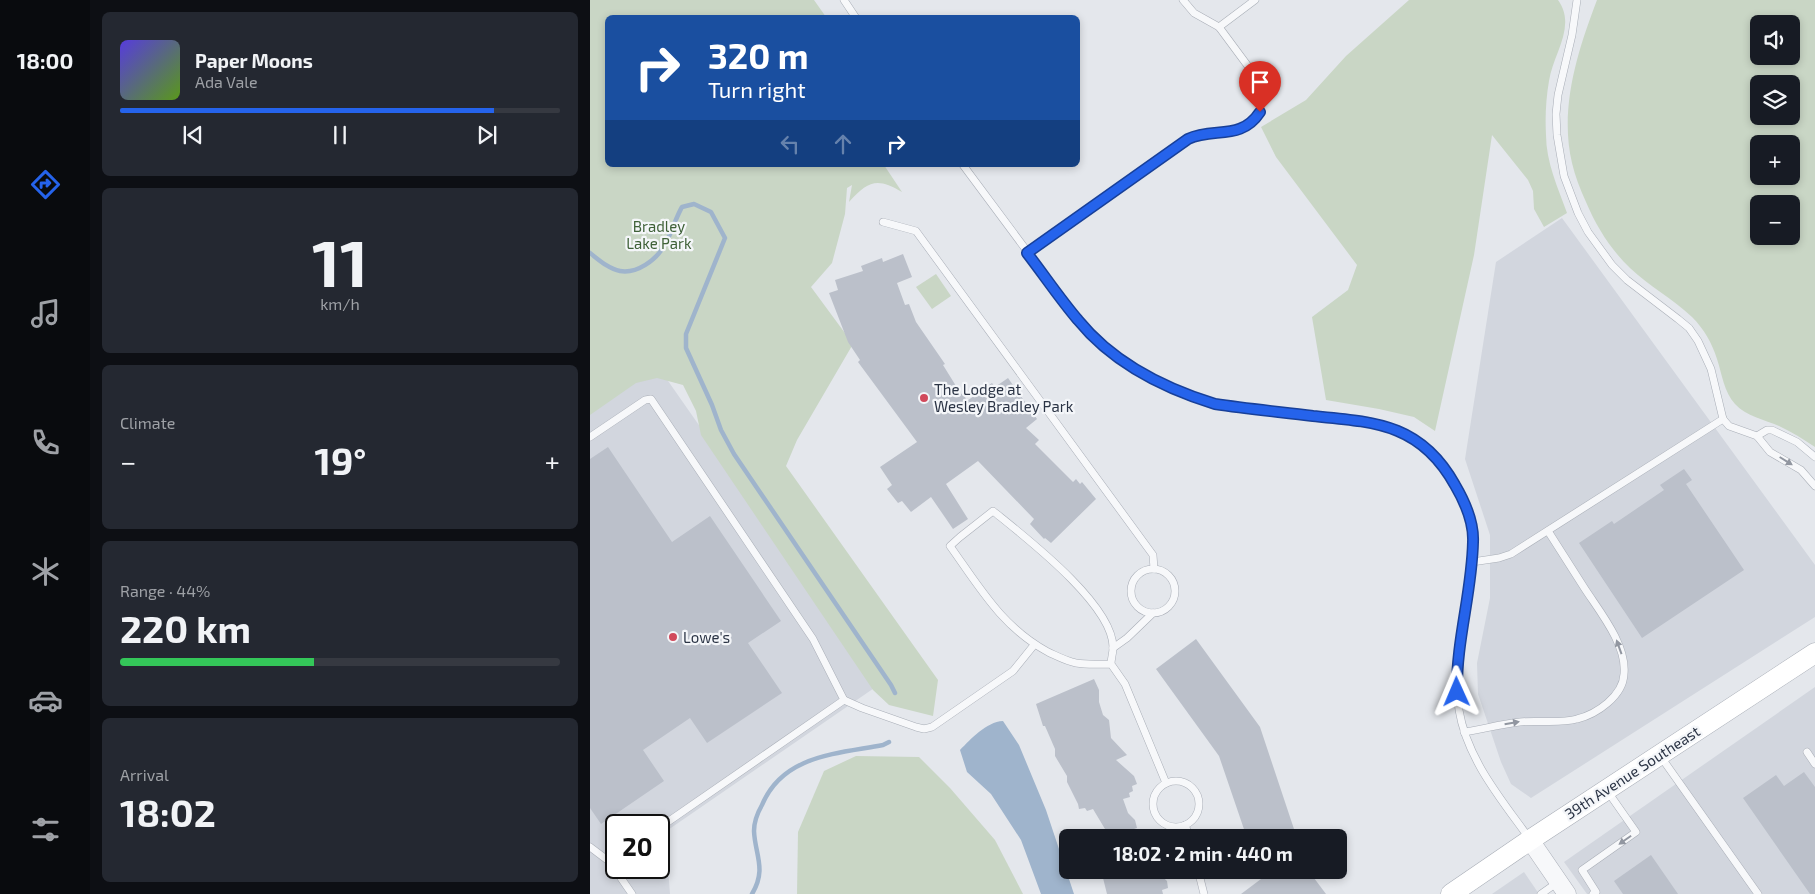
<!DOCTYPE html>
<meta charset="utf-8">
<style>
:root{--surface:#171b24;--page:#242831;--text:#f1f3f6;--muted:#9ea1a6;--line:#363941;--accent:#2563eb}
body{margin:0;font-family:"Exo 2",sans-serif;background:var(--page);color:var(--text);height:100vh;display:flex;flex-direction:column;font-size:19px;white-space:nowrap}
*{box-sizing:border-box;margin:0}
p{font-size:16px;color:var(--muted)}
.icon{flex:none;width:28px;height:28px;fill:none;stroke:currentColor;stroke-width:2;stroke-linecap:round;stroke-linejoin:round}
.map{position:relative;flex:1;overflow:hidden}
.drawer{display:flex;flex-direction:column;gap:12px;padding:12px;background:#0d0f14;width:500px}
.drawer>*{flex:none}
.guide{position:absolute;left:15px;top:15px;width:475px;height:152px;border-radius:8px;box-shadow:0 2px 8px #0003;background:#1a4fa0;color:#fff;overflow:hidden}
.controls{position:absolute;left:1160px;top:15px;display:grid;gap:10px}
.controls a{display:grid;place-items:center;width:50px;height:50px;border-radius:8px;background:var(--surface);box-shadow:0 2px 8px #0003;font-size:25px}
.speed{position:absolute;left:15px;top:814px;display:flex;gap:10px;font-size:25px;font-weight:700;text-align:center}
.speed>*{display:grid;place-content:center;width:65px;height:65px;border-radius:50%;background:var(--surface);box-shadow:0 2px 8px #0003;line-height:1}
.speed .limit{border:2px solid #111;border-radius:8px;background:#fff;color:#111}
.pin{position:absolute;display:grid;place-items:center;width:42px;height:42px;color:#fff;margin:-51px -21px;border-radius:50% 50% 50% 0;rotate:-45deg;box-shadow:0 0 5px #0007}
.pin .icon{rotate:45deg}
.me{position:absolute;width:55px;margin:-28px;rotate:359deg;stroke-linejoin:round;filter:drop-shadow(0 0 4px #0008)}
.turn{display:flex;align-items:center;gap:18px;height:105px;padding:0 20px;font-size:22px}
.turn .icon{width:65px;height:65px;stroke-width:2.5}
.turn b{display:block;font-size:35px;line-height:42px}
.lanes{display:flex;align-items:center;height:48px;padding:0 20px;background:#0003;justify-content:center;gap:25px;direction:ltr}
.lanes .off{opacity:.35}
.big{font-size:38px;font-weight:700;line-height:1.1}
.drawer .card{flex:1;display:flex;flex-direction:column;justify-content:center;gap:8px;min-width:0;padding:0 18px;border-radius:8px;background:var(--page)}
.drawer .dial{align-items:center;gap:0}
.dial b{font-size:65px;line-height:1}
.song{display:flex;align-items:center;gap:15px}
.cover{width:60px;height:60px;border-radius:8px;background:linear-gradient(135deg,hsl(250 70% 55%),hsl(90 70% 35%))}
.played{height:5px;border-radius:2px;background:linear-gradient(90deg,var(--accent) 85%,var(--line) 85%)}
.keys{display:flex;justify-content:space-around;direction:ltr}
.heat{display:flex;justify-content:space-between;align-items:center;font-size:28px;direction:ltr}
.charge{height:8px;border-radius:4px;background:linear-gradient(90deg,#34c759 44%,var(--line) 0)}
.trip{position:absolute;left:469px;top:829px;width:288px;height:50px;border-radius:8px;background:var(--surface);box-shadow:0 2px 8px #0003;font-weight:700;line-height:50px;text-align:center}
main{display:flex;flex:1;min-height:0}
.tabs{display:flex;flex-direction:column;width:90px;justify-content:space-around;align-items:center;background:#090b0e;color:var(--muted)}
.tabs .icon{width:35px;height:35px}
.tabs .active{color:var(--accent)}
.tabs b{font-size:22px;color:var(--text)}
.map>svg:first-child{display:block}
</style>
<main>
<nav class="tabs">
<b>18:00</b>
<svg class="icon active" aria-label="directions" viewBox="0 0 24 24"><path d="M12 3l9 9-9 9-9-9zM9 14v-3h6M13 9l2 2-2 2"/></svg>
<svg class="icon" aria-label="music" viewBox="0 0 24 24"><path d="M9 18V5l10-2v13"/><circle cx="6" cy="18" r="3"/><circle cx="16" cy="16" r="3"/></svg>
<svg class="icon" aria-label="phone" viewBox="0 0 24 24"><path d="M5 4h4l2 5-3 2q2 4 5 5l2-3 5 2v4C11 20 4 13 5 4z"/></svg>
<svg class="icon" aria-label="climate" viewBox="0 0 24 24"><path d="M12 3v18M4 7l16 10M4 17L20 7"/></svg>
<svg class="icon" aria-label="car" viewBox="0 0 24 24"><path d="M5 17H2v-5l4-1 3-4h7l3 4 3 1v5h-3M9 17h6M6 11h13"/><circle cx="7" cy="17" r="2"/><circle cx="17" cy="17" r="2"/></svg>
<svg class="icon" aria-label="filters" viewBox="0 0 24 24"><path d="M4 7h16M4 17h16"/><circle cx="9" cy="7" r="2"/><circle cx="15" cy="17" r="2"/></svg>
</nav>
<section class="drawer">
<div class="card">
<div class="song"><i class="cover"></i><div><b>Paper Moons</b><p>Ada Vale</p></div></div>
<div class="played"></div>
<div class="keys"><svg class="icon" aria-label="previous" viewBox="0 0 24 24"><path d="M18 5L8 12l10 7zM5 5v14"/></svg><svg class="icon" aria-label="pause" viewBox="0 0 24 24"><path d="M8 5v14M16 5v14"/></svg><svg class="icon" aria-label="next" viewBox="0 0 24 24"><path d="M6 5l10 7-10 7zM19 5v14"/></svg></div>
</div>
<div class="card dial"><b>11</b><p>km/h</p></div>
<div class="card"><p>Climate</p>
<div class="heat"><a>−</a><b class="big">19°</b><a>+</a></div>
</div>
<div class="card"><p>Range · 44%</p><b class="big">220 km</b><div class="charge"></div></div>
<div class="card"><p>Arrival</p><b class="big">18:02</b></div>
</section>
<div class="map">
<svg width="1225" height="894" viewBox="0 0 1225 894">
<rect width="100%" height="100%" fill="#e4e7ec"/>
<!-- built -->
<g fill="#d2d6de" fill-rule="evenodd">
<polygon points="972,218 1225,565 1225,617 941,798 921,784 911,762 888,694 887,663 900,598 900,535 875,459 906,262"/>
<path d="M62,358L290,684L75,832L80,894H0V400ZM26,825H69V868H26Z"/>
<polygon points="1225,687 1225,894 997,894 974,862"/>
<polygon points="934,872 949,894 902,894"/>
</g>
<!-- green -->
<g fill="#c9d6c5" fill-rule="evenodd">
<path d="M0,0H224L236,17L18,18V165H294L312,192C287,177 278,181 259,202L262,185L257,188L255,214L242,263L221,287L263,344L207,440L196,466L348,680L343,716L299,705L283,690L111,435L106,411L93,385L67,378L46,383L0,415Z"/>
<path d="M819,0H968C987,26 963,54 959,81C956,98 955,117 956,135C956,162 968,188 977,213L954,227L944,209L943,191L938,180L902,135L884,255L845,431L824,417L789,409L736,400L722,317L758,290L767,265L686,157L671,127L716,100L756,56Z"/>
<path d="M1007,0H1225V447C1213,439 1202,432 1189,426C1175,420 1156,416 1145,404C1134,392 1132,374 1127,359C1122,343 1114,329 1102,317C1083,299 1059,286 1040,268C1021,250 1006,226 996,202C990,189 985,176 982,163C969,108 988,50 1007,0ZM1169,24H1201V56H1169ZM1169,84H1201V116H1169ZM1169,144H1201V176H1169ZM1169,204H1201V236H1169Z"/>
<polygon points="346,274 361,296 342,309 326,287"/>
<polygon points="266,756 329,757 360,788 405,840 433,894 207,894 208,832 234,771"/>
</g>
<!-- water -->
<path fill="#9fb4cc" d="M413,721L429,745L456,810L484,894H451L431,840L401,794L377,772L370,750C381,739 396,722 413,721Z"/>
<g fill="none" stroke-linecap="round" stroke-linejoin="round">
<!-- stream -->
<g stroke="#9fb4cc" stroke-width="4.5">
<path d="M0,253C9,260 19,269 30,271C47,274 66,260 74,246C82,233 85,219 92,207L104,204L121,212L135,238L96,334V348L122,405L131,430L144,454L301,685L305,693"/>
<path d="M162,894C177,869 165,855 164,831C164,822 168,812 172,805C193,755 246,754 293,745L299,742"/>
</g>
</g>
<!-- building -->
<g fill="#bbc0ca">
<polygon points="313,254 322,277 307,283 315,305 319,304 326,322 355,364 353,365 371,394 373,393 377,401 402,383 405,387 418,378 447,419 436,428 449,440 445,444 483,482 486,479 490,484 492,482 506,499 461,543 455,538 454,539 440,524 444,519 388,461 356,484 378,519 363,529 341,497 321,512 312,501 308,503 297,489 302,485 290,467 327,442 268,362 270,360 258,342 239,293 248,290 245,280 273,271 271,266 292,258 293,262"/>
<polygon points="18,447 82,542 120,516 191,621 158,643 192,693 117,743 100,718 53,750 74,781 11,824 0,808 0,459"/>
<polygon points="1094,469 1102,480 1096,484 1154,570 1052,638 989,543 1022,521 1024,524 1074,490 1070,485"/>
<polygon points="606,639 670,727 707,838 657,838 629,756 566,669"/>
<polygon points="504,679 509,690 509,702 513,715 519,720 521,738 537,755 526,760 544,776 547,784 542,786 543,791 539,793 540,797 533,799 538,813 545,820 547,828 544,829 546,838 517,838 515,829 503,809 497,811 495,808 489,809 488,804 477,782 477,776 465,756 465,749 455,726 453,726 446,704"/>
<polygon points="1214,772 1225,787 1225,894 1220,894 1153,798 1186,775 1194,786"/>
<polygon points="1061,855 1088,894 1033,894 1024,881"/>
<polygon points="511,870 565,870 577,881 578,888 572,890 573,894 517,894"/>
<polygon points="668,870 718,870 736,894 651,894 671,879"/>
</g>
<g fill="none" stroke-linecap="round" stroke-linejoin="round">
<defs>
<g id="service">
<polyline points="254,0 266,18"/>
<polyline points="987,0 982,35 968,95 966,114 967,135 974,176 988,213 998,232 1022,265 1037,280 1088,319 1099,328 1108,341 1121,369 1133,419 1139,426 1167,436 1180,452 1211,470 1225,486"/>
<polyline points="629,27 665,0"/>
<path d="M373,165L489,321L527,357L546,371L583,390L625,404L779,421C814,431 844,447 863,480C873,499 883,519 884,541C884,554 881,568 879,582C872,624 862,667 869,710C877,759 911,799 939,838"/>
<polyline points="293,222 326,231 563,555 564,569"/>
<polyline points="437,253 598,139 606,135 646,131 657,126 665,120 670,112 672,92 669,81 629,27 604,13 593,0"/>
<polyline points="1167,436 1177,430 1182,430 1207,442 1225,457"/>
<polyline points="0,437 55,400 61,399 223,639 254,700 69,828"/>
<polyline points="882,562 909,558 921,554 1133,419"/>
<circle cx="563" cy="591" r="22"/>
<polyline points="523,648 537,638 563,613"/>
<path d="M521,664C509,664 497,665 486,663C476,661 467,656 458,652C412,627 390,588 360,546L370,537L403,511C435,537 524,605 523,648C523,653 521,659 521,664L535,684L576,783"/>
<polyline points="254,700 272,708 326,727 334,729 342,727 423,671 444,645"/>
<path d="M874,732C893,729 912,724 930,722C949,720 969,724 987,719C1007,714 1033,696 1034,674C1037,645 1010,612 995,589C983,570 970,550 958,531"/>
<polyline points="1217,752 1225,764"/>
<polyline points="1071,757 1168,894"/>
<circle cx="586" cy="804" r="23"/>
<polyline points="595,825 600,838"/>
<polyline points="0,847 20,862 42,894"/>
<polyline points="608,870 614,894"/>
<polyline points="951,894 968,882"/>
<polyline points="1003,894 1006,892 992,870 1046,832 1018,792"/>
</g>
<polyline id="tertiary" points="940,840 977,894"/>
<polyline id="secondary" points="861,894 940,840 1225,653"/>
</defs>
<!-- service casing -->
<use href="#service" stroke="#a9aeb7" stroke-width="8"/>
<!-- tertiary casing -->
<use href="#tertiary" stroke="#a9aeb7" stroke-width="19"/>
<!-- secondary casing -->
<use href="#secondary" stroke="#a9aeb7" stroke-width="21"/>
<!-- service -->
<use href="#service" stroke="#f7f8fa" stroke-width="7"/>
<!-- tertiary -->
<use href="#tertiary" stroke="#f7f8fa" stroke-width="18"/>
<!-- secondary -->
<use href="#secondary" stroke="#fff" stroke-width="20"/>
</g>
<!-- one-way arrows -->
<defs><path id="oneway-solid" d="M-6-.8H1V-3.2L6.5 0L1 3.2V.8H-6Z" transform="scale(1.25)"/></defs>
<g fill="#9196a0">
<use href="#oneway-solid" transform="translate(1196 461) rotate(32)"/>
<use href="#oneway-solid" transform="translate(1029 647) rotate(-110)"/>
<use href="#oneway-solid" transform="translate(922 723) rotate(-10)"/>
<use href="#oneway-solid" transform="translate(1035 840) rotate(145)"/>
</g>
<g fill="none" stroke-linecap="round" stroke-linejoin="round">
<defs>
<path id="route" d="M670,112C651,141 624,127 598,139L437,253C454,275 470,299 488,320C523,363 573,388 625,404C658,409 691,412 723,416C786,422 831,424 865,485C875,502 884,522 883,542C882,592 866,641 867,692"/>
</defs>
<!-- route casing -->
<use href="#route" stroke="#184099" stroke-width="12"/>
<!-- route -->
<use href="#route" stroke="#2563eb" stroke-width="9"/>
</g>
<!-- markers -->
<g fill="#d1495b" stroke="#f4f6f9" stroke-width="2">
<circle cx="334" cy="398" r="5"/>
<circle cx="83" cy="637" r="5"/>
</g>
<g text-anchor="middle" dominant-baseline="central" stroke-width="4.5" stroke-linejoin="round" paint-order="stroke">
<!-- park labels -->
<g font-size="15" fill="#3f6138" stroke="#f4f6f9">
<text x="69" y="226">Bradley<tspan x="69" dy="17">Lake Park</tspan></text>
</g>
<!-- poi labels -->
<g font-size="15" fill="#2b3445" stroke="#f4f6f9" text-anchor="start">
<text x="344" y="389">The Lodge at<tspan x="344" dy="17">Wesley Bradley Park</tspan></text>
<text x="93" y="637">Lowe's</text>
</g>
<!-- street labels -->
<g font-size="15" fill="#2b3445" stroke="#f4f6f9">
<text transform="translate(1042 772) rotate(-33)">39th Avenue Southeast</text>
</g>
</g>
</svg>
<div class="controls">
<a><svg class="icon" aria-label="sound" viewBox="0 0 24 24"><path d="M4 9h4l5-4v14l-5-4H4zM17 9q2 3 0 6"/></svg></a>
<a><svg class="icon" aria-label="layers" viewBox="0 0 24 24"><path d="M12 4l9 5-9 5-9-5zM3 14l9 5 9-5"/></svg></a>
<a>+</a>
<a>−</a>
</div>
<div class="speed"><div class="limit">20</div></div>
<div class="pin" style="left:670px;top:112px;background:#d93025"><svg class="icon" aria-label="arrive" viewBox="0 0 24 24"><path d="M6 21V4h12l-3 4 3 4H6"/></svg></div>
<svg class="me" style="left:867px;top:692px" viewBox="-20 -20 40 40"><path d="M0-17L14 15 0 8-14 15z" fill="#2563eb" stroke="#fff" stroke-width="4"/></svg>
<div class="trip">18:02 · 2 min · 440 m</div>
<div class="guide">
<div class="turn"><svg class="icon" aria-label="right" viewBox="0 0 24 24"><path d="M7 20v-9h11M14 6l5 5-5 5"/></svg><div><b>320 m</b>Turn right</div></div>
<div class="lanes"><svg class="icon off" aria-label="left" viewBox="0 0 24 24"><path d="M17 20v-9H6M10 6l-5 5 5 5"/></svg><svg class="icon off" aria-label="ahead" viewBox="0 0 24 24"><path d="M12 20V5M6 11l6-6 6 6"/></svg><svg class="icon" aria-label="right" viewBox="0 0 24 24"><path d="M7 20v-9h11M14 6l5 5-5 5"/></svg></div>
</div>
</div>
</main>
